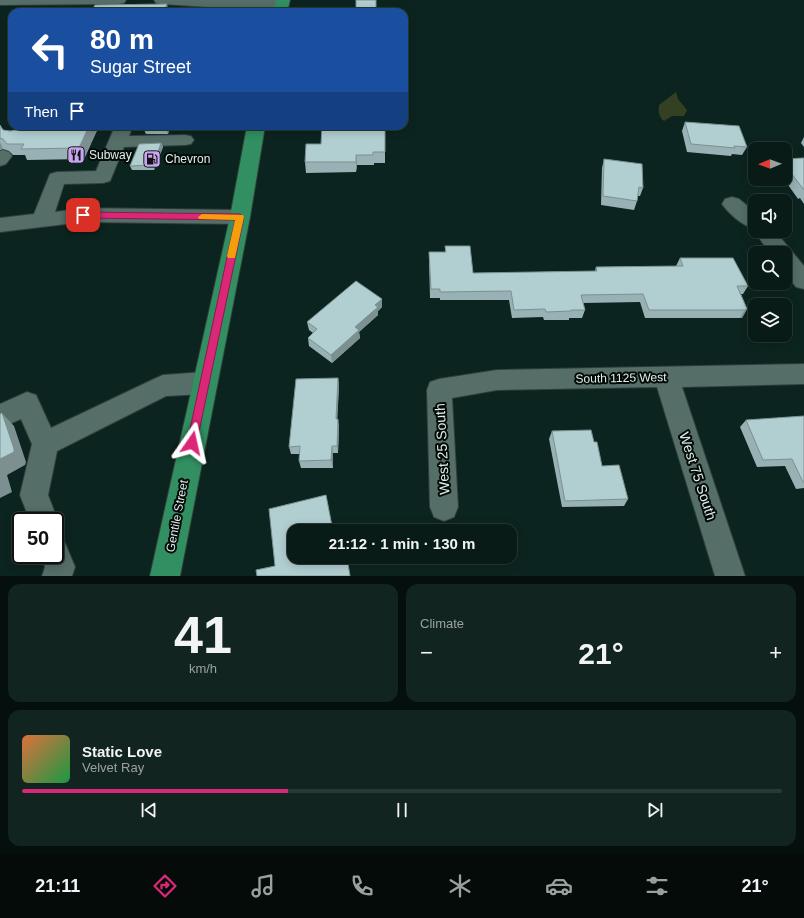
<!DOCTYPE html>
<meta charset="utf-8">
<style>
:root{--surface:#091b17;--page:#122420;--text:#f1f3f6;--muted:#99a1a1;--line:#293936;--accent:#db2777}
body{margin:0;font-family:Arial,sans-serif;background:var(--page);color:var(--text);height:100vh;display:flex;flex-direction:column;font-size:15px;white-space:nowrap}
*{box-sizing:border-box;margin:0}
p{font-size:13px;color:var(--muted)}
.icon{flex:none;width:22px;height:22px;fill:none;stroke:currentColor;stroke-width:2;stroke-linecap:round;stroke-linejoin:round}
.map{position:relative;height:576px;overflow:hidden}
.side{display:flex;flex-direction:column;gap:8px;padding:8px;background:#050f0d;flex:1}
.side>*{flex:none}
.banner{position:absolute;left:8px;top:8px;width:400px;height:122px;border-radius:12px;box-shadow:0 2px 10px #0003,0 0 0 1px var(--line);background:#1a4fa0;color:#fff;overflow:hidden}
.needle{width:26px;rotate:269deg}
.buttons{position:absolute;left:748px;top:142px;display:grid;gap:8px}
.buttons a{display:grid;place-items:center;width:44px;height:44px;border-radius:8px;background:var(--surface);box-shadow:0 2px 10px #0003,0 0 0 1px var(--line);font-size:20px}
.speed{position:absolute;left:12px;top:512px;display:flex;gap:8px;font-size:20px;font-weight:700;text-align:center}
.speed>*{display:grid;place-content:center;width:52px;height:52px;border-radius:50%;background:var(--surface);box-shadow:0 2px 10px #0003,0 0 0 1px var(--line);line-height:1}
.speed .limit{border:2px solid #111;border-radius:6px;background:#fff;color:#111}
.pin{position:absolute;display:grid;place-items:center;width:34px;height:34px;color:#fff;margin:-17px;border-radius:8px;box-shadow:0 2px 6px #0006}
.me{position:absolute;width:44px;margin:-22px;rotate:11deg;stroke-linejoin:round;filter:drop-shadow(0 0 3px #0008)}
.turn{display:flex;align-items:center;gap:14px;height:84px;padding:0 16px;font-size:18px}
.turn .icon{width:52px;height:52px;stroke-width:2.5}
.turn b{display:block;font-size:28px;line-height:34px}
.then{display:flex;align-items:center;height:38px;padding:0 16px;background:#0003;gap:8px;font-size:15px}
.big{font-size:30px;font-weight:800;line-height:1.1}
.side .widget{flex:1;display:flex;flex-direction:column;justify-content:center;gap:6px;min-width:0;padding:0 14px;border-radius:12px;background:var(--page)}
.side .dial{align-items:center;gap:0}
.dial b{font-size:52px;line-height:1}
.song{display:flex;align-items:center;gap:12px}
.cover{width:48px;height:48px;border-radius:6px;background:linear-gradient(135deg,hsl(20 70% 55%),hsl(140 70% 35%))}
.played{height:4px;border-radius:2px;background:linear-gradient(90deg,var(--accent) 35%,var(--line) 35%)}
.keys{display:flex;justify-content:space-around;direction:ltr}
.heat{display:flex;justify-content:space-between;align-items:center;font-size:22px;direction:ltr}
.side .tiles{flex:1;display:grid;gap:8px;grid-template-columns:1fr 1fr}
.widget:last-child{grid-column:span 2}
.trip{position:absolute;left:287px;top:524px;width:230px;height:40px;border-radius:12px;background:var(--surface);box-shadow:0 2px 10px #0003,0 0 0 1px var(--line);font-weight:800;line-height:40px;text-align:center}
.tabs{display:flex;height:64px;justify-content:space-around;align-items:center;background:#040b09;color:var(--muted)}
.tabs .icon{width:28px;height:28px}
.tabs .active{color:var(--accent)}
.tabs b{font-size:18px;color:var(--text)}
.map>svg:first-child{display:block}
</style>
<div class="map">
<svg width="804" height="576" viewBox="0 0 804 576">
<rect width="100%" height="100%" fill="#0c241f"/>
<!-- green -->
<path fill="#334122" d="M676,92L678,99L687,110L684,116H672L664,121C659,117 658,112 659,105Z"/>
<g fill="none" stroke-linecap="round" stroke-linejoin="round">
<defs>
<g id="minor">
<polygon points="0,0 126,0 124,3 119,4 0,5"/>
<polygon points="154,0 283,0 287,1 289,4 287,7 282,8 224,8 161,4 156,3"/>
<polygon points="115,126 133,126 129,136 185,135 191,136 194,140 191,144 185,145 124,147 110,181 103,183 64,184 55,212 83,208 240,210 247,212 250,217 247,222 240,224 83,222 0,232 0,218 34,214 50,174 57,172 96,171"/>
<polygon points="3,150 9,152 12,156 6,164 0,166 0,151"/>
<path d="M732,197L739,199L755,212V229C743,226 729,214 722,204L725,199Z"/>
<polygon points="755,229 755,231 775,231 804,266 804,289 796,287 785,273 785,253 770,253 754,231"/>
<polygon points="804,364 804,384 682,387 745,576 715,576 657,387 497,390 452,398 458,507 454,517 444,521 434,517 430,507 427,390 430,382 439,379 497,370"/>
<polygon points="204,372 213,376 216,383 213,390 204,394 166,396 57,451 48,495 58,521 55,529 55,521 30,521 20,495 32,444 21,419 0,428 0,404 27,392 36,395 51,428 154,379 163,375"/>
<polygon points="55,538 65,543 75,567 72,576 42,576 45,567 41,555 55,555"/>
</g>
<g id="major">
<polygon points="276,0 290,0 287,12 273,12"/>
<polygon points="247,126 265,126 250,217 180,576 150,576 230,217"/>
</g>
</defs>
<!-- minor casing -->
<use href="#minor" stroke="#313e3a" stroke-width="2"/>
<!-- major casing -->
<use href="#major" stroke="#313e3a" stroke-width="2"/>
<!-- minor -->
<use href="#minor" fill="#556e68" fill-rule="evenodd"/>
<!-- major -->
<use href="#major" fill="#318f61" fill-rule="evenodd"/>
</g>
<!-- wall -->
<g fill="#98b1b4">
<polygon points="685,122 747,147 742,155 732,154 731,156 687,152 682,131"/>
<polygon points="0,125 3,130 10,131 16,130 20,126 99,126 84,159 27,160 25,155 13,155 9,151 3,149 0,150"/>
<polygon points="170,126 168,134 146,134 144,130"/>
<polygon points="385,126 385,163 374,163 374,165 357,165 356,172 306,173 305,162 321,144"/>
<polygon points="804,137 804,147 801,143"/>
<polygon points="161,143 163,147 154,170 132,170 130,166"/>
<polygon points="804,158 804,204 800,198 798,199 784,179 785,179 785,159"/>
<polygon points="604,159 643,188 640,196 638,196 637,201 634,210 601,205 602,168"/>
<polygon points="445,246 473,273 595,271 596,267 676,266 680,258 748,286 743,294 741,294 747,309 742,318 645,318 640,302 583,303 585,310 582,318 569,318 569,320 544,320 543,317 512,318 509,300 440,300 440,298 430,298 429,260 429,252 445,252"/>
<polygon points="382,299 382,307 378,311 378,315 359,332 360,338 332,363 309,346 308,338 313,333 309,330 307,322"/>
<polygon points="338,378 339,386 337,419 339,426 338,453 333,453 333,468 301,468 299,461 300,454 291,454 289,447"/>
<polygon points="804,416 804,488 796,489 785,466 757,467 740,427 746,420"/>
<polygon points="552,431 594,442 602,466 628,499 624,506 562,507 549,439"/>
</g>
<!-- shaded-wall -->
<g fill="#7c9092">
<polygon points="167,4 169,12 165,9"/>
<polygon points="89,126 99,126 84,159 79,148"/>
<polygon points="168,126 170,126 168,134 166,129"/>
<polygon points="0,142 3,149 0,150"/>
<polygon points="161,143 163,147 154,170 153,165"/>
<polygon points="356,155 357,165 356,172"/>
<polygon points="382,299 382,307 378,311 378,315 359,332 360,338 332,363 331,355 375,305"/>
<polygon points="747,309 742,318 740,318 745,310"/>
<polygon points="338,378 339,386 337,426 336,419"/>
<polygon points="2,413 14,426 26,462 25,465 7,475 12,492 0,498 0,459"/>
<polygon points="338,419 339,426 338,453 337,446"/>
<polygon points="332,446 333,453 333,468 331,460"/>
</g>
<!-- building -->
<g fill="#b1ced1" stroke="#7c9092">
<rect x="356" y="0" width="20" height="12"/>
<polygon points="167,4 165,9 199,9 198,12 91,12 95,5"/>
<polygon points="685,122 739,126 747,147 734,146 735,148 691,144"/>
<polygon points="0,125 3,130 10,131 16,130 20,126 89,126 79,148 21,149 24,144 7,144 3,139 0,138"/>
<polygon points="146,126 168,126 166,129 144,130"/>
<polygon points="322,126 385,126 385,152 373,152 373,155 356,155 356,162 305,162 306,144 321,144"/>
<polygon points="161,143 153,165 130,166 139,144"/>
<polygon points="804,158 804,190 785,165 785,159"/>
<polygon points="604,159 642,164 643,188 639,187 637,201 603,196"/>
<polygon points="445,246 470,246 473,273 597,271 596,267 683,266 680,258 733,258 748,286 737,286 747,309 745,310 649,310 643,294 581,295 585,310 571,310 571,311 546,312 545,309 514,310 511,291 440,292 440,289 431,289 429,252 446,252"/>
<polygon points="356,281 382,299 375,305 378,307 355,327 359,330 331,355 308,338 317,329 307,322"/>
<polygon points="338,378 336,419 338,419 337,446 332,446 331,460 299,461 300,446 289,447 296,379"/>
<polygon points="2,413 14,449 14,452 0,459 0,414"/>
<polygon points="804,416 804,482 803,482 792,459 763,460 746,420"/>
<polygon points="591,430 594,442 597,442 602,466 619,465 628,499 565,501 552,431"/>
<polygon points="326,495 333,531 294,531 294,557 347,557 350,576 257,576 256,570 275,566 269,509"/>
</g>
<!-- route -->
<polygon fill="#db2777" stroke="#8e194d" points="83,212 240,214 244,217 196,446 192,448 188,446 187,443 235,220 83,218 79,215"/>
<!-- slow -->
<polygon fill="#f59e0b" points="202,214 243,215 244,217 235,258 228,258 227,256 235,220 199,219 198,217"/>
<!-- icons -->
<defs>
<symbol id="restaurant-square" viewBox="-11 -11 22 22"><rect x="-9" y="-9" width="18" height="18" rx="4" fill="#c7a6ef" stroke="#030b09"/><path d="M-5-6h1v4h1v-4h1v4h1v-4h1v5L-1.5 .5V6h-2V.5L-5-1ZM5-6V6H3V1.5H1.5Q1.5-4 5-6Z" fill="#111"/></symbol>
<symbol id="fuel-square" viewBox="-11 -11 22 22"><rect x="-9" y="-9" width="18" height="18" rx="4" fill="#c7a6ef" stroke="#030b09"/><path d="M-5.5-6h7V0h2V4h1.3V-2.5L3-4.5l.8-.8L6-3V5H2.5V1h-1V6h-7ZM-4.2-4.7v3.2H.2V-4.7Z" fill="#111"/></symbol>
</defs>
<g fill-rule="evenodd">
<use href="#restaurant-square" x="66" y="145" width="20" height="20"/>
<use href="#fuel-square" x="142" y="149" width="20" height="20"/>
</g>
<g text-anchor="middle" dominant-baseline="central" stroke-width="4" stroke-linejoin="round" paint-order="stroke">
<!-- poi labels -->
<g font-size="12" fill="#e0eeea" stroke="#030b09" text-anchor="start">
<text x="89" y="155">Subway</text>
<text x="165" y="159">Chevron</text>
</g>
<!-- street labels -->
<g font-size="12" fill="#e0eeea" stroke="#030b09">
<text transform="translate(621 378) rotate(-1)">South 1125 West</text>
<text transform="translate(177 516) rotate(-79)">Gentile Street</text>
</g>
<!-- near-street labels -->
<g font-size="14" fill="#e0eeea" stroke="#030b09">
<text transform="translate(442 449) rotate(-93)">West 25 South</text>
<text transform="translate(698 476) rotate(72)">West 75 South</text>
</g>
</g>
</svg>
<div class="buttons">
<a><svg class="needle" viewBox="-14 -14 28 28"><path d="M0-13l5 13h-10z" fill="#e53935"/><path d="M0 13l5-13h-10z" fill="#99a1a1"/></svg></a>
<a><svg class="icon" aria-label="sound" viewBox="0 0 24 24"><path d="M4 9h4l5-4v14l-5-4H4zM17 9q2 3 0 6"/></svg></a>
<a><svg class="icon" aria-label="search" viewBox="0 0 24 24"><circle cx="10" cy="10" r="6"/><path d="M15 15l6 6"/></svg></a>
<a><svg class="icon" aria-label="layers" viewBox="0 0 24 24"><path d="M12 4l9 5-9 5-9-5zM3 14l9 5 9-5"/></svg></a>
</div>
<div class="speed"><div class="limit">50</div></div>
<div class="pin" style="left:83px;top:215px;background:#d93025"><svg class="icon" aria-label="arrive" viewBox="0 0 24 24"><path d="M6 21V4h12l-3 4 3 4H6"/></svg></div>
<svg class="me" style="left:192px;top:443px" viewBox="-20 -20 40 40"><path d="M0-17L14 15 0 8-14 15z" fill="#db2777" stroke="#fff" stroke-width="4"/></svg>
<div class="trip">21:12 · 1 min · 130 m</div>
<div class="banner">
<div class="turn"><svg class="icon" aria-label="left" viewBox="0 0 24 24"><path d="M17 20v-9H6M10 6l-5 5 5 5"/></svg><div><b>80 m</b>Sugar Street</div></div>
<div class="then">Then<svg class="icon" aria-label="arrive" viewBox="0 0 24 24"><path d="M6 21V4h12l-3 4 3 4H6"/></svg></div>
</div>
</div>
<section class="side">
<div class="tiles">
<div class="widget dial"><b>41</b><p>km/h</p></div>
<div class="widget"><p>Climate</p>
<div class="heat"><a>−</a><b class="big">21°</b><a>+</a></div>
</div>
<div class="widget">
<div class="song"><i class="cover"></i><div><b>Static Love</b><p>Velvet Ray</p></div></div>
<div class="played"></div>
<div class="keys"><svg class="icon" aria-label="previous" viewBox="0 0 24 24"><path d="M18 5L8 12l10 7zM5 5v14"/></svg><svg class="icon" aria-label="pause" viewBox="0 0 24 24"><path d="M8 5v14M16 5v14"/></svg><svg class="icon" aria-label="next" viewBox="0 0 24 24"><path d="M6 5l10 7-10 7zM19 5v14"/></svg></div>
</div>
</div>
</section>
<nav class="tabs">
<b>21:11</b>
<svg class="icon active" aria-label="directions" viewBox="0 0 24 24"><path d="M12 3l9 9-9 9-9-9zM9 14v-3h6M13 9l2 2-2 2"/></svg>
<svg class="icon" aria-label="music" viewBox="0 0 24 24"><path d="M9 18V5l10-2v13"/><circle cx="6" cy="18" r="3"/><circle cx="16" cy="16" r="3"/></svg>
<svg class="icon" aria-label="phone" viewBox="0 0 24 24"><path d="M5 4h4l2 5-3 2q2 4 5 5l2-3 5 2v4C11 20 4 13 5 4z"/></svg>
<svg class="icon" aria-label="climate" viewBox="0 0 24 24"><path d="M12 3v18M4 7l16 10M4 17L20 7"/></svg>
<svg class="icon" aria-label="car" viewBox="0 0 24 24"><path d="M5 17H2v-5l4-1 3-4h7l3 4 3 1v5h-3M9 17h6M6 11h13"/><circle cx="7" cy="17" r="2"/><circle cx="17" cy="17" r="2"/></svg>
<svg class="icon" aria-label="filters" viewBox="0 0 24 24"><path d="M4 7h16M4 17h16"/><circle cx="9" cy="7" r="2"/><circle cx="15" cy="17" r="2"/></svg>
<b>21°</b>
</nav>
